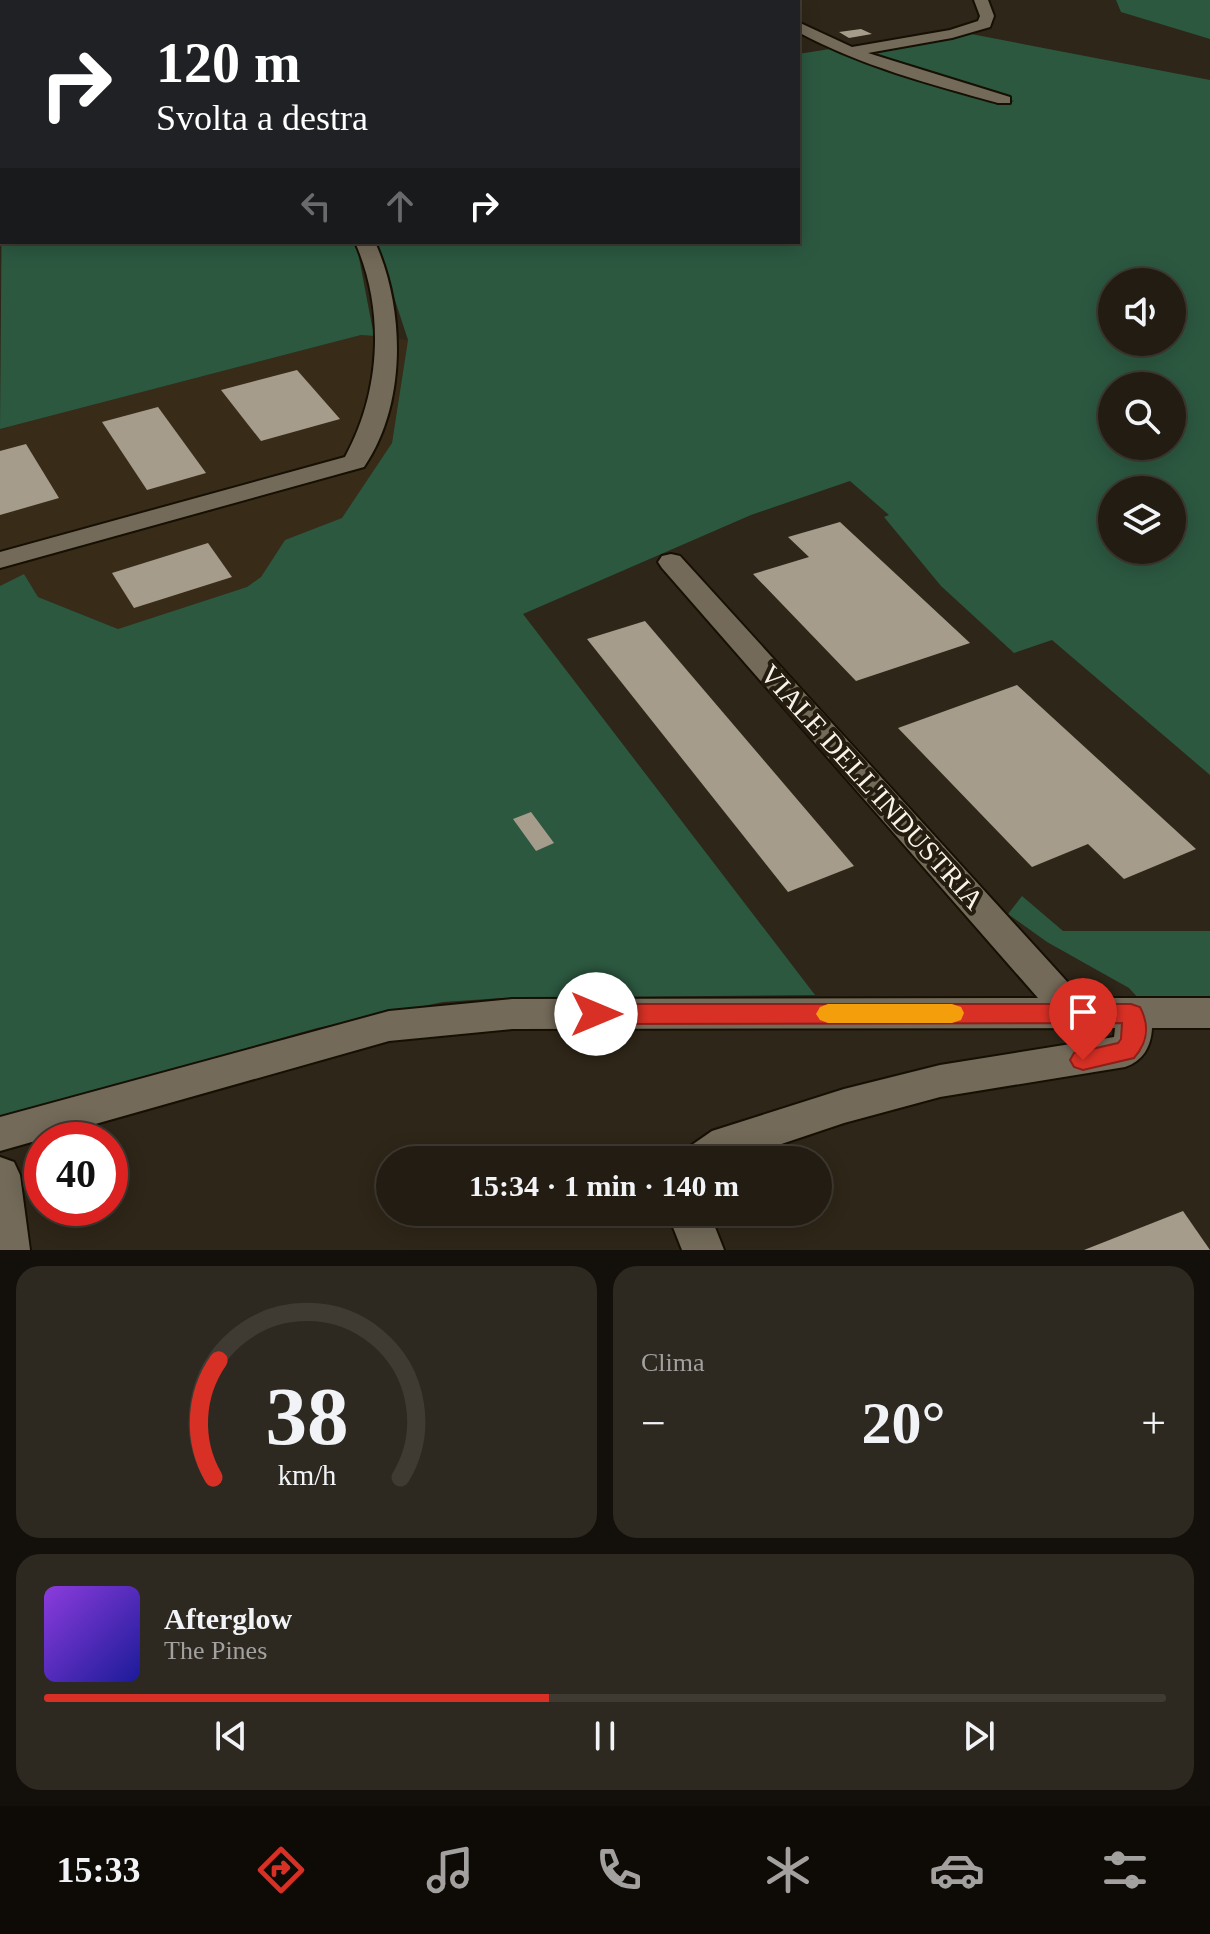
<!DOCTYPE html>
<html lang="it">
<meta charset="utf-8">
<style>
:root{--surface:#221c12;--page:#2e2920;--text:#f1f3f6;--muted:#a2a19f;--line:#3f3a32;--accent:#d93025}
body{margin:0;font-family:Georgia,serif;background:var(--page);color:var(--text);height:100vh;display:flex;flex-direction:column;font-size:30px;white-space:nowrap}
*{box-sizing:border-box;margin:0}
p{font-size:26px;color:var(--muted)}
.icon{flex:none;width:44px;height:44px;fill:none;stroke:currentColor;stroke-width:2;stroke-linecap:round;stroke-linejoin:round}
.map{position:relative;height:1250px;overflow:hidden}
.drawer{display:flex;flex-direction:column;gap:16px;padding:16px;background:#130f0a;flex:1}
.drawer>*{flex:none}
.banner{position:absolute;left:0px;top:0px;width:800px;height:244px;box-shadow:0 4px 20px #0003,0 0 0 2px var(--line);background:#202124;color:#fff;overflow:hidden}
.controls{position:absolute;left:1098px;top:268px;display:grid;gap:16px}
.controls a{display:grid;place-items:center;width:88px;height:88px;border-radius:50%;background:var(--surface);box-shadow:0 4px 20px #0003,0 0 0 2px var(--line);font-size:40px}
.speed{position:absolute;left:24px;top:1122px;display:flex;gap:16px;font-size:40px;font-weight:700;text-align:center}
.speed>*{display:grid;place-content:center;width:104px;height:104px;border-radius:50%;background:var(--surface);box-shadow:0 4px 20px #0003,0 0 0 2px var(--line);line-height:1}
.speed .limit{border:12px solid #d22;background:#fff;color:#111}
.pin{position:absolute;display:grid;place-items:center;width:68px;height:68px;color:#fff;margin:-82px -34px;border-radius:50% 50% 50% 0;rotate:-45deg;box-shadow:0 0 8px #0007}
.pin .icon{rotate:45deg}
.me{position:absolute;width:88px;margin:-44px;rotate:90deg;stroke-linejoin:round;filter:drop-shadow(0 0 6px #0008)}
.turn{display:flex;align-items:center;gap:28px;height:168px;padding:0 24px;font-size:36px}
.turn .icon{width:104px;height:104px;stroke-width:2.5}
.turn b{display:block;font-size:56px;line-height:68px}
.lanes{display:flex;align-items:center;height:76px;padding:0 24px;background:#0003;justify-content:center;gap:40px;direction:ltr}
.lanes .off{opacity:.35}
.big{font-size:60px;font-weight:600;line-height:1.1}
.drawer .tile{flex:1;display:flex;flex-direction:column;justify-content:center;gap:12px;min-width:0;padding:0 28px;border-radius:24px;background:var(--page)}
.drawer .dial{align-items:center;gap:0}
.dial svg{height:208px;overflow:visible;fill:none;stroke:var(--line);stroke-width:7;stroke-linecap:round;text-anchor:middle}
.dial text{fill:var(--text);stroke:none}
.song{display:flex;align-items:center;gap:24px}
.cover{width:96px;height:96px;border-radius:12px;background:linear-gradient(135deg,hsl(270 70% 55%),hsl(240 70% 35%))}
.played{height:8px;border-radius:4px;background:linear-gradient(90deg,var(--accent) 45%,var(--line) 45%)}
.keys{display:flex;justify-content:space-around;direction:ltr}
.heat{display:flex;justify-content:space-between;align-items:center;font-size:44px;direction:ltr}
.drawer .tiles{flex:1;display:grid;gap:16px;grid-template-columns:1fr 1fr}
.tile:last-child{grid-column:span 2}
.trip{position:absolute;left:376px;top:1146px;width:456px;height:80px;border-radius:40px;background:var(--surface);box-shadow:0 4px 20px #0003,0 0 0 2px var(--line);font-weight:600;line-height:80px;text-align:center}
.menu{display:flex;height:128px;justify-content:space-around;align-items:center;background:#0e0b07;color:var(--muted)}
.menu .icon{width:56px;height:56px}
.menu .on{color:var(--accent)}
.menu b{font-size:36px;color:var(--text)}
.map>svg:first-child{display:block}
</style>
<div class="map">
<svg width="1210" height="1250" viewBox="0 0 1210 1250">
<rect width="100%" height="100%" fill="#2e2618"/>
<!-- built -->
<polygon fill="#382c18" points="361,335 408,340 392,443 342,519 285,540 261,577 247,587 118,629 38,597 24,574 0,586 0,429"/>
<!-- green -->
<g fill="#2c5840" fill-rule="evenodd">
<polygon points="1116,0 1210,0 1210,39 1121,12"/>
<path d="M966,33L1210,80V775L1052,640L1014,653L941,586L884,517L889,515L850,481L751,515L523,614L815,995L502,998L443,1002L317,1028L0,1119V586L24,574L38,597L118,629L247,587L261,577L285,540L342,518L392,443L408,340L376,242H798V54L830,49L896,73L1007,104L1014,101L913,71L863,52ZM1112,282H1172V342H1112ZM1112,386H1172V446H1112ZM1112,490H1172V550H1112Z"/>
<polygon points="2,179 2,242 356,242 374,336 361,335 0,429"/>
<polygon points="1022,896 1063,931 1210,931 1210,999 1140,1000 1129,988 1047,942 1008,914"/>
</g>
<!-- building -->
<g fill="#a69c8b">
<polygon points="861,29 872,34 849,38 839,32"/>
<polygon points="297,370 340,419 261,441 221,390"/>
<polygon points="158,407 206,473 147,490 102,422"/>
<polygon points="26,444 59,498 0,515 0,451"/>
<polygon points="840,522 970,643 856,681 753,574 809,557 788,537"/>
<polygon points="208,543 232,577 134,608 112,573"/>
<polygon points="645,621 854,866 788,892 587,639"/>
<polygon points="1017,685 1196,849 1124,879 1088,844 1032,867 898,728"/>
<polygon points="531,812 554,843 536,851 513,819"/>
<polygon points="1183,1211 1210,1250 1084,1250"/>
</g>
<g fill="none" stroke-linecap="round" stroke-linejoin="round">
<defs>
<g id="minor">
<polygon points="37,0 60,0 36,2"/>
<polygon points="114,0 130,0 113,2"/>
<polygon points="395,0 417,0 394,2"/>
<polygon points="748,0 764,0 765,2 749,2"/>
<path d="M974,0H988L994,16L990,27L952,38L868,53L1010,97V103H998C930,84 861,66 798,32V22L852,47L950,30L978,21L980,16Z"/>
<rect x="0" y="6" width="2" height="8"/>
<polygon points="2,66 2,76 0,77 0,67"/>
<path d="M355,242H375C405,309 407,404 364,467L0,568V552L345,457C381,391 385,310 355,242Z"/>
<path d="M671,554L680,556L1082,998H1210V1028H1152C1151,1047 1143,1061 1125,1067L940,1097L844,1123L734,1160H683L689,1147L712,1131L844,1089L940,1065L1114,1037L1115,1028L512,1029L389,1041L0,1151V1117L389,1011L512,999L1038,998L662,568L658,562L662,556Z"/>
<polygon points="0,1157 14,1162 20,1175 30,1250 0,1250"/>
<polygon points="667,1212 709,1212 724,1250 682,1250"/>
</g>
</defs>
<!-- minor casing -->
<use href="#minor" stroke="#160f03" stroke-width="4"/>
<!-- minor -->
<use href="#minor" fill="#736a59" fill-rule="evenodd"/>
</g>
<!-- route -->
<path fill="#d93025" stroke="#8d1f18" stroke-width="2" d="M596,1004H1131L1140,1007C1150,1026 1148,1042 1134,1058L1083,1070L1074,1067L1070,1060L1074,1053L1118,1043L1121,1039L1122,1023L596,1024L588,1021L584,1014L588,1007Z"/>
<!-- slow -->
<polygon fill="#f59e0b" points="828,1004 952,1004 961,1007 964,1013 961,1020 952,1023 828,1023 820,1020 816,1014 820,1007"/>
<g text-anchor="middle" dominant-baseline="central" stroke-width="8" stroke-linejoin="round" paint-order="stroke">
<!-- street labels -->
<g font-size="28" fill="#f8f3e9" stroke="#241c0e">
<text transform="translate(872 787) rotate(48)">VIALE DELL'INDUSTRIA</text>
</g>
</g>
</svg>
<div class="controls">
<a><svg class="icon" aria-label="sound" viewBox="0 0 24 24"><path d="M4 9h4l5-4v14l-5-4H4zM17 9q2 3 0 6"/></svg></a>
<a><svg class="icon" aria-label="search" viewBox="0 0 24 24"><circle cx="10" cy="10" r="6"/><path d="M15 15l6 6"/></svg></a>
<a><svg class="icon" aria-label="layers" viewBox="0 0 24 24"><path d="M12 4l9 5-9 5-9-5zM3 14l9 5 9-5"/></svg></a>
</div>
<div class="speed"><div class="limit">40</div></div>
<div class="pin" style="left:1083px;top:1060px;background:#d93025"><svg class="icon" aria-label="arrive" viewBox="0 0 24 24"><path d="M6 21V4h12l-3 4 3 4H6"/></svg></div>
<svg class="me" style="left:596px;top:1014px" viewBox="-20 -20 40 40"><circle r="19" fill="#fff"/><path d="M0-13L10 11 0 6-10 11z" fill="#d93025"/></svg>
<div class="trip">15:34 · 1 min · 140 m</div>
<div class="banner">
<div class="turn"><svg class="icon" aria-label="right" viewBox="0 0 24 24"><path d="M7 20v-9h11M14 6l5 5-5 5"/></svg><div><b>120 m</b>Svolta a destra</div></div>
<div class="lanes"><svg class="icon off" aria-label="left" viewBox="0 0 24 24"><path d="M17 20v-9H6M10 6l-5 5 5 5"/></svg><svg class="icon off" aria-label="ahead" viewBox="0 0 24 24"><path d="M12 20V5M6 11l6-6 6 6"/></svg><svg class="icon" aria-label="right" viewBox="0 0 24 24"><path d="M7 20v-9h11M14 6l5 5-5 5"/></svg></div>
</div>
</div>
<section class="drawer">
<div class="tiles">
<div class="tile dial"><svg viewBox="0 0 100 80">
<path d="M14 69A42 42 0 1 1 86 69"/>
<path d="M14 69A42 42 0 0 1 16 24" stroke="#d93025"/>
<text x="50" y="56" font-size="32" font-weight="700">38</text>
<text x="50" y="72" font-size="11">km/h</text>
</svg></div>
<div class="tile"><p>Clima</p>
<div class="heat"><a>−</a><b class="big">20°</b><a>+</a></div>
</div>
<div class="tile">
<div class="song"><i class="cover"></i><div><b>Afterglow</b><p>The Pines</p></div></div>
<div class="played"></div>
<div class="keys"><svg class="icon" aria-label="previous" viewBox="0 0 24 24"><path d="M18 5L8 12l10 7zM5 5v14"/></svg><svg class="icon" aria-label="pause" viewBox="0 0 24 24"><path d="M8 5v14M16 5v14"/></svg><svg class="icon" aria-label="next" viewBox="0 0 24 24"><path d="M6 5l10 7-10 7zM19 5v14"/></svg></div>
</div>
</div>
</section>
<nav class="menu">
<b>15:33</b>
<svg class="icon on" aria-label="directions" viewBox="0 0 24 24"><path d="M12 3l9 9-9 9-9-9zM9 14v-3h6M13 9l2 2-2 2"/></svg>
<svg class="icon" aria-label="music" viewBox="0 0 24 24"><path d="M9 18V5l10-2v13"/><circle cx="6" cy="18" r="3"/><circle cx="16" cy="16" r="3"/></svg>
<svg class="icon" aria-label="phone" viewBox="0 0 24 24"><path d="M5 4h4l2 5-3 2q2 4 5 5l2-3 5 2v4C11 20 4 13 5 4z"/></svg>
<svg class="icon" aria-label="climate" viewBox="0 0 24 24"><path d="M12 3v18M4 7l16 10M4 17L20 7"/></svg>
<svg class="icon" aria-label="car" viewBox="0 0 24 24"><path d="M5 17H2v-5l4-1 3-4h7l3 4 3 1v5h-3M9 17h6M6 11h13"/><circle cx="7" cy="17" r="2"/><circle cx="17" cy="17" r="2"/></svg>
<svg class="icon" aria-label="filters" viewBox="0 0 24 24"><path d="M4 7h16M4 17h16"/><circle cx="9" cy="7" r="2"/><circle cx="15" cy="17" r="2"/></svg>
</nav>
